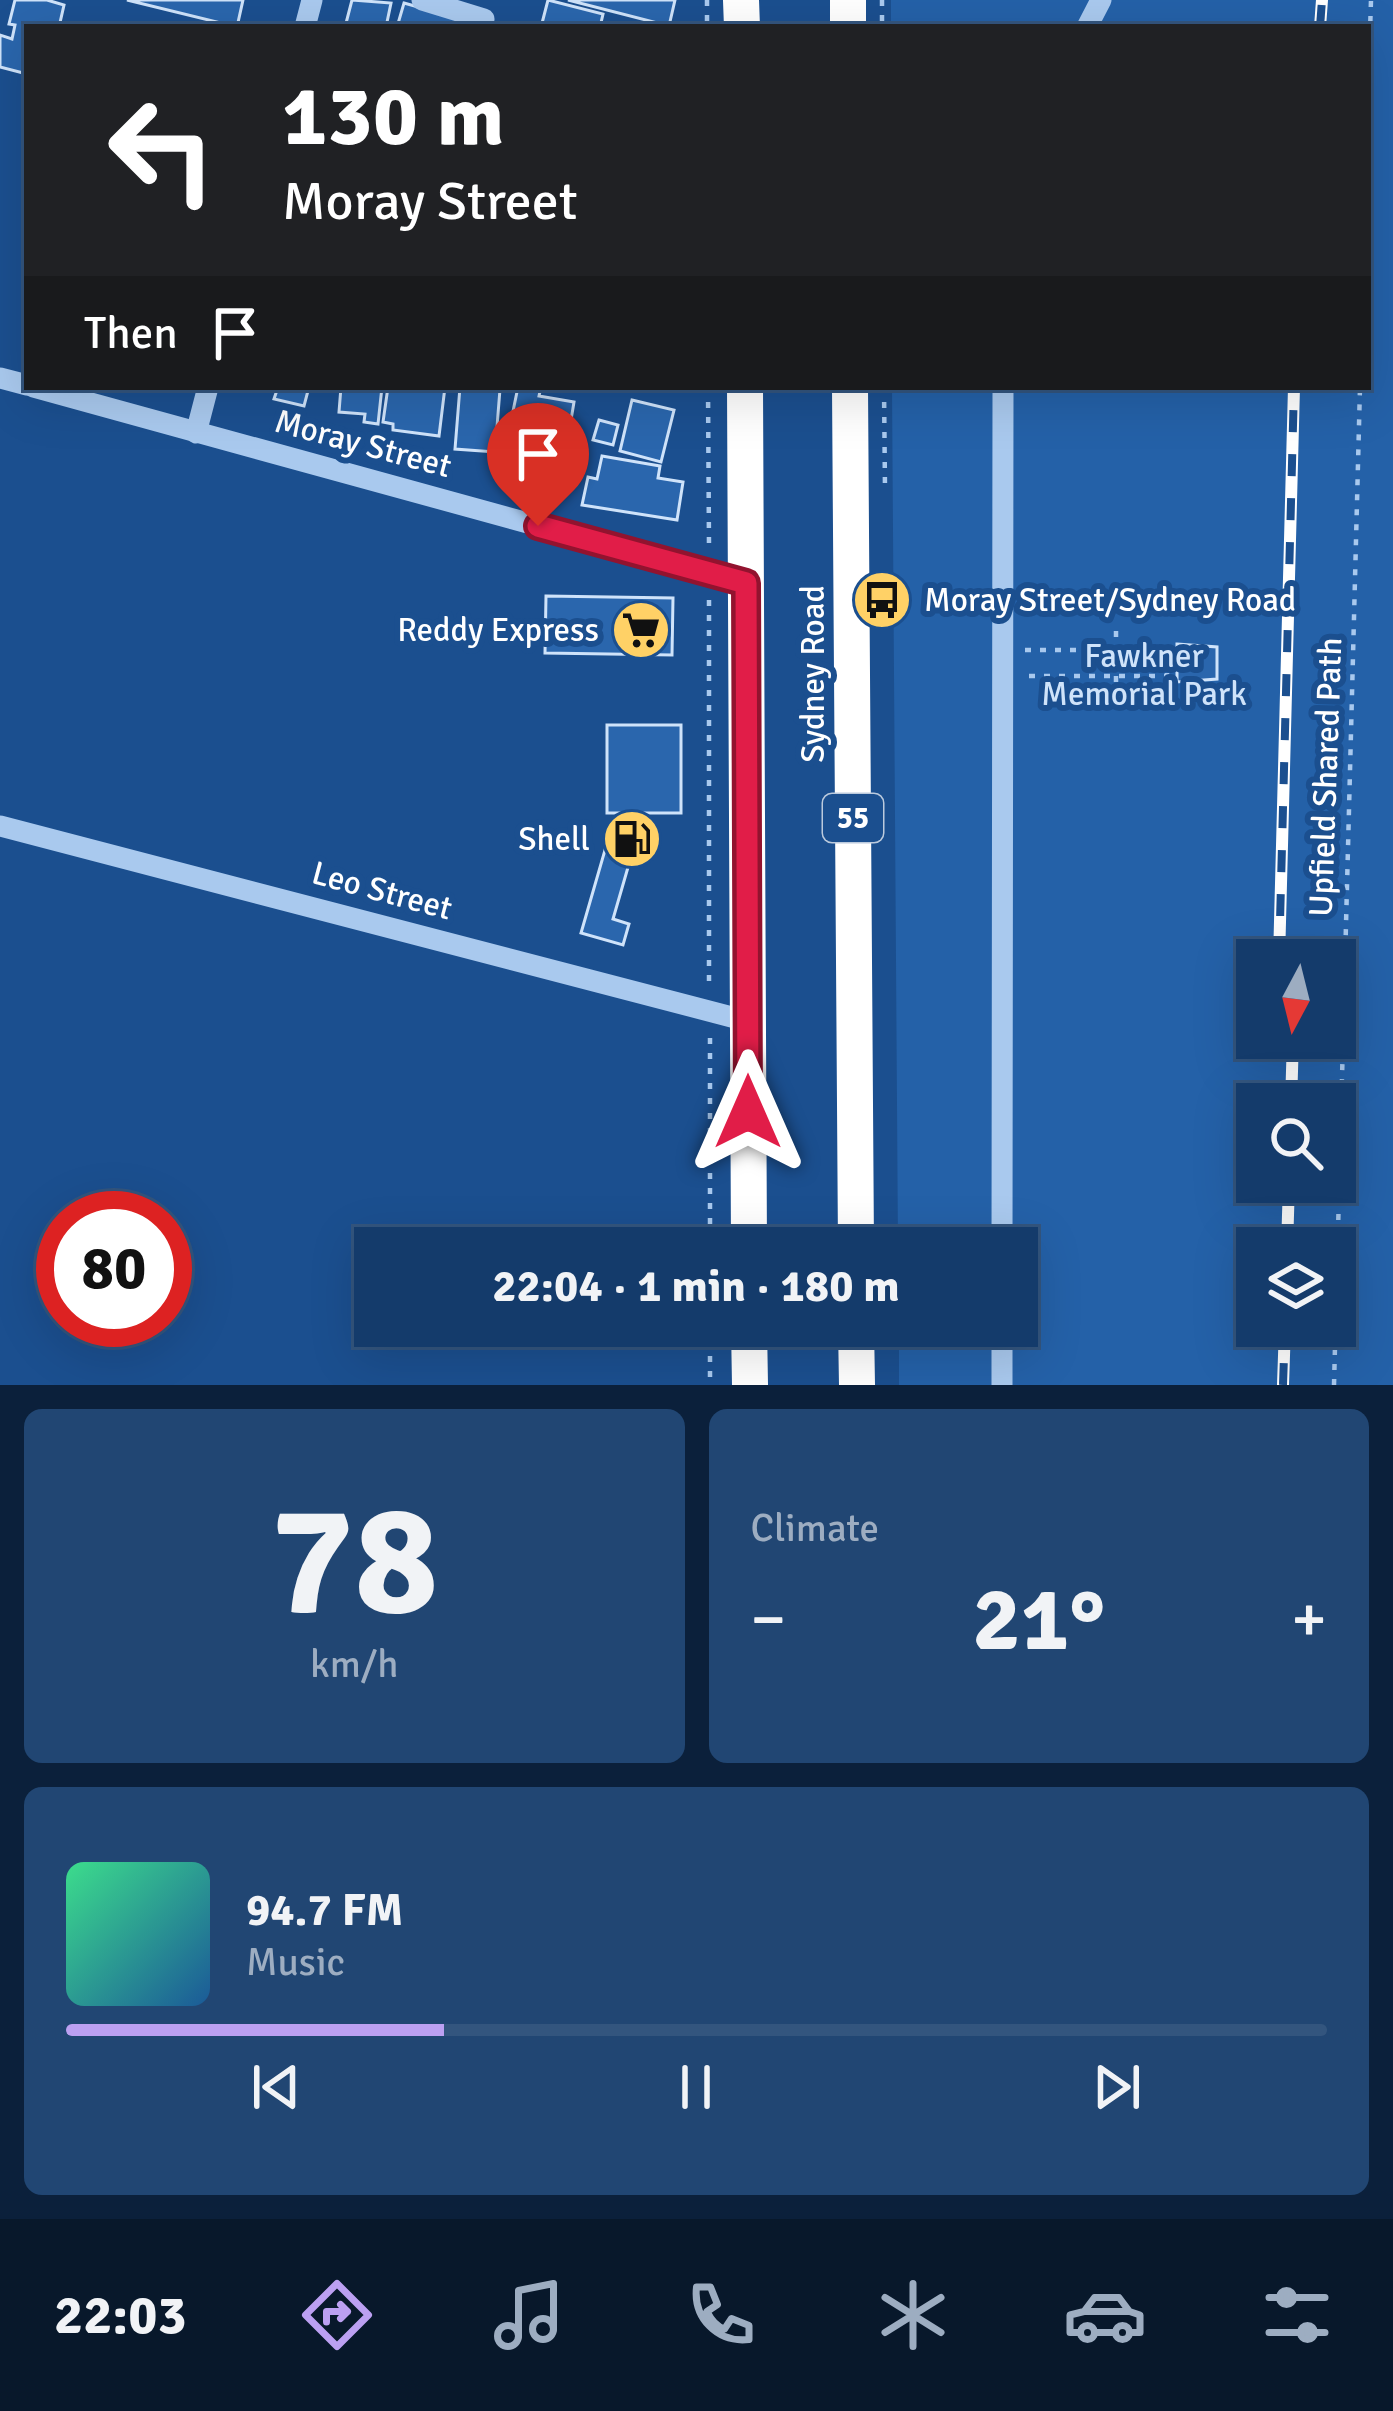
<!DOCTYPE html>
<meta charset="utf-8">
<style>
:root{--surface:#143b6b;--page:#214673;--text:#f1f3f6;--muted:#9dadc1;--line:#33557e;--accent:#bca0f2}
body{margin:0;font-family:Signika,sans-serif;background:var(--page);color:var(--text);height:100vh;display:flex;flex-direction:column;font-size:45px;white-space:nowrap}
*{box-sizing:border-box;margin:0}
p{font-size:39px;color:var(--muted)}
.icon{flex:none;width:66px;height:66px;fill:none;stroke:currentColor;stroke-width:2;stroke-linecap:round;stroke-linejoin:round}
.map{position:relative;height:1385px;overflow:hidden}
.panel{display:flex;flex-direction:column;gap:24px;padding:24px;background:#0b203b;flex:1}
.panel>*{flex:none}
.hud{position:absolute;left:24px;top:24px;width:1347px;height:366px;border-radius:0px;box-shadow:0 12px 48px #0002,0 0 0 3px var(--line);background:#202124;color:#fff;overflow:hidden}
.needle{width:78px;rotate:187deg}
.fabs{position:absolute;left:1236px;top:939px;display:grid;gap:24px}
.fabs a{display:grid;place-items:center;width:120px;height:120px;border-radius:0px;background:var(--surface);box-shadow:0 12px 48px #0002,0 0 0 3px var(--line);font-size:60px}
.speed{position:absolute;left:36px;top:1191px;display:flex;gap:24px;font-size:60px;font-weight:700;text-align:center}
.speed>*{display:grid;place-content:center;width:156px;height:156px;border-radius:50%;background:var(--surface);box-shadow:0 12px 48px #0002,0 0 0 3px var(--line);line-height:1}
.speed .limit{border:18px solid #d22;background:#fff;color:#111}
.pin{position:absolute;display:grid;place-items:center;width:102px;height:102px;color:#fff;margin:-123px -51px;border-radius:50% 50% 50% 0;rotate:-45deg;box-shadow:0 0 12px #0007}
.pin .icon{rotate:45deg}
.me{position:absolute;width:132px;margin:-66px;rotate:0deg;stroke-linejoin:round;filter:drop-shadow(0 0 9px #0008)}
.turn{display:flex;align-items:center;gap:42px;height:252px;padding:0 60px;font-size:54px}
.turn .icon{width:156px;height:156px;stroke-width:2.5}
.turn b{display:block;font-size:84px;line-height:102px}
.then{display:flex;align-items:center;height:114px;padding:0 60px;background:#0003;gap:24px;font-size:45px}
.big{font-size:90px;font-weight:700;line-height:1.1}
.panel .card{flex:1;display:flex;flex-direction:column;justify-content:center;gap:18px;min-width:0;padding:0 42px;border-radius:18px;background:var(--page)}
.panel .dial{align-items:center;gap:0}
.dial b{font-size:156px;line-height:1}
.song{display:flex;align-items:center;gap:36px}
.cover{width:144px;height:144px;border-radius:18px;background:linear-gradient(135deg,hsl(150 70% 55%),hsl(210 70% 35%))}
.played{height:12px;border-radius:6px;background:linear-gradient(90deg,var(--accent) 30%,var(--line) 30%)}
.keys{display:flex;justify-content:space-around;direction:ltr}
.heat{display:flex;justify-content:space-between;align-items:center;font-size:66px;direction:ltr}
.panel .tiles{flex:1;display:grid;gap:24px;grid-template-columns:1fr 1fr}
.card:last-child{grid-column:span 2}
.trip{position:absolute;left:354px;top:1227px;width:684px;height:120px;border-radius:0px;background:var(--surface);box-shadow:0 12px 48px #0002,0 0 0 3px var(--line);font-weight:700;line-height:120px;text-align:center}
.tab-bar{display:flex;height:192px;justify-content:space-around;align-items:center;background:#08182b;color:var(--muted)}
.tab-bar .icon{width:84px;height:84px}
.tab-bar .current{color:var(--accent)}
.tab-bar b{font-size:54px;color:var(--text)}
.map>svg:first-child{display:block}
</style>
<div class="map">
<svg width="1393" height="1385" viewBox="0 0 1393 1385">
<rect width="100%" height="100%" fill="#1b4f8f"/>
<!-- green -->
<path fill="#2461a8" fill-rule="evenodd" d="M891,0H1393V1385H899V1326H1017V1248H898L892,387H1368V27H891ZM1257,960H1335V1038H1257ZM1257,1104H1335V1182H1257ZM1257,1248H1335V1326H1257Z"/>
<!-- building -->
<g fill="#2a66ad" stroke="#cfe3fa" stroke-width="3">
<polygon points="15,0 47,0 64,5 59,27 27,27 27,74 0,67 0,35 12,39 15,25 9,24"/>
<polygon points="127,0 243,0 237,27"/>
<polygon points="352,0 391,3 386,27 345,27"/>
<polygon points="548,0 603,14 600,27 580,23 579,27 541,27"/>
<polygon points="568,0 675,0 669,26"/>
<polygon points="404,3 475,23 474,27 397,27"/>
<polygon points="263,387 309,387 304,406 274,399 277,390"/>
<polygon points="341,387 382,387 378,424 364,422 365,414 339,412"/>
<polygon points="388,387 445,387 439,436 393,430 393,424 383,422"/>
<polygon points="460,387 500,389 495,452 455,449"/>
<polygon points="518,387 541,387 539,396 574,402 569,432 511,421"/>
<polygon points="632,400 674,410 661,462 620,451"/>
<polygon points="599,420 618,425 613,445 593,440"/>
<polygon points="523,432 558,440 552,469 517,461"/>
<polygon points="602,456 660,466 658,478 683,482 677,520 582,505 588,477 597,479"/>
<polygon points="546,596 673,598 672,655 545,653"/>
<polygon points="1177,644 1217,647 1217,679 1177,682"/>
<rect x="607" y="725" width="74" height="88"/>
<polygon points="605,850 631,857 613,919 629,924 623,945 581,933"/>
</g>
<g fill="none" stroke-linecap="round" stroke-linejoin="round">
<!-- path -->
<g stroke="#a9c9ee" stroke-width="4.5" stroke-dasharray="6 9" stroke-linecap="butt">
<polyline points="707,0 707,27"/>
<polyline points="882,0 882,27"/>
<polyline points="1368,97 1371,0"/>
<polyline points="708,387 709,546"/>
<polyline points="884,387 885,489"/>
<polyline points="709,600 709,984"/>
<polyline points="1116,631 1116,689"/>
<polyline points="1025,650 1167,650 1167,676 1027,676"/>
<polyline points="710,1038 710,1248"/>
<polyline points="710,1326 710,1385"/>
<polyline points="1334,1385 1360,387"/>
</g>
<!-- minor -->
<g stroke="#a9c9ee" stroke-width="21">
<polyline points="422,0 484,19 482,27"/>
<polyline points="305,27 312,0"/>
<polyline points="1087,27 1101,0"/>
<polyline points="0,378 27,385"/>
<polyline points="33,387 746,583"/>
<polyline points="196,433 208,387"/>
<polyline points="0,826 747,1021"/>
<polyline points="1002,1248 1003,387"/>
<polyline points="1002,1385 1002,1326"/>
</g>
<!-- highway -->
<g stroke="#fff" stroke-width="36">
<polyline points="741,0 742,27"/>
<polyline points="848,0 848,27"/>
<polyline points="745,387 749,1248"/>
<polyline points="850,387 856,1248"/>
<polyline points="749,1326 750,1385"/>
<polyline points="856,1326 857,1385"/>
</g>
<defs>
<g id="rail">
<polyline points="1320,27 1322,0"/>
<polyline points="1279,960 1294,387"/>
<polyline points="1291,1104 1293,1038"/>
<polyline points="1287,1248 1289,1182"/>
<polyline points="1283,1385 1285,1326"/>
</g>
</defs>
<!-- rail casing -->
<use href="#rail" stroke="#fff" stroke-width="12"/>
<!-- rail -->
<use href="#rail" stroke="#1b4f8f" stroke-width="8" stroke-dasharray="22" stroke-linecap="butt"/>
</g>
<g fill="none" stroke-linecap="round" stroke-linejoin="round">
<defs>
<polyline id="route" points="538,526 746,583 748,1112"/>
</defs>
<!-- route casing -->
<use href="#route" stroke="#92132f" stroke-width="30"/>
<!-- route -->
<use href="#route" stroke="#e11d48" stroke-width="21"/>
</g>
<!-- icons -->
<defs>
<symbol id="bus-disc" viewBox="-11 -11 22 22"><circle r="9.5" fill="#ffd166" stroke="#1b4f8f"/><path d="M-5-6H5V4H4V6H2V4H-2V6H-4V4H-5ZM-3.5-4V0h7V-4ZM-3.5 1.2v1.5H-2V1.2ZM2 1.2v1.5H3.5V1.2Z" fill="#111"/></symbol>
<symbol id="supermarket-disc" viewBox="-11 -11 22 22"><circle r="9.5" fill="#ffd166" stroke="#1b4f8f"/><path d="M-6-5.5h2.5l.6 2H6L4.5 2H-2.5L-4.4-4H-6ZM-1.5 3.2a1.3 1.3 0 1 0 .1 0ZM3 3.2a1.3 1.3 0 1 0 .1 0Z" fill="#111"/></symbol>
<symbol id="fuel-disc" viewBox="-11 -11 22 22"><circle r="9.5" fill="#ffd166" stroke="#1b4f8f"/><path d="M-5.5-6h7V0h2V4h1.3V-2.5L3-4.5l.8-.8L6-3V5H2.5V1h-1V6h-7ZM-4.2-4.7v3.2H.2V-4.7Z" fill="#111"/></symbol>
</defs>
<g fill-rule="evenodd">
<use href="#bus-disc" x="849" y="567" width="66" height="66"/>
<use href="#supermarket-disc" x="608" y="597" width="66" height="66"/>
<use href="#fuel-disc" x="599" y="806" width="66" height="66"/>
</g>
<g text-anchor="middle" dominant-baseline="central" stroke-width="12" stroke-linejoin="round" paint-order="stroke">
<!-- shield labels -->
<rect fill="#1b4f8f" stroke="#bbcadd" stroke-width="3" x="823" y="794" width="60" height="48" rx="9"/>
<g font-size="30" font-weight="bold" fill="#fff">
<text x="853" y="818">55</text>
</g>
<!-- street labels -->
<g font-size="33" fill="#fff" stroke="#1b4f8f">
<text transform="translate(363 444) rotate(15)">Moray Street</text>
<text transform="translate(813 674) rotate(-90)">Sydney Road</text>
<text transform="translate(1326 777) rotate(-88)">Upfield Shared Path</text>
<text transform="translate(382 891) rotate(15)">Leo Street</text>
</g>
<!-- poi labels -->
<g font-size="33" fill="#fff" stroke="#1b4f8f" text-anchor="end">
<text x="924" y="600" text-anchor="start">Moray Street/Sydney Road</text>
<text x="599" y="630">Reddy Express</text>
<text x="590" y="839">Shell</text>
</g>
<!-- park labels -->
<g font-size="33" fill="#cfe3fa" stroke="#1b4f8f">
<text x="1144" y="656">Fawkner<tspan x="1144" dy="38">Memorial Park</tspan></text>
</g>
</g>
</svg>
<div class="fabs">
<a><svg class="needle" viewBox="-14 -14 28 28"><path d="M0-13l5 13h-10z" fill="#e53935"/><path d="M0 13l5-13h-10z" fill="#9dadc1"/></svg></a>
<a><svg class="icon" aria-label="search" viewBox="0 0 24 24"><circle cx="10" cy="10" r="6"/><path d="M15 15l6 6"/></svg></a>
<a><svg class="icon" aria-label="layers" viewBox="0 0 24 24"><path d="M12 4l9 5-9 5-9-5zM3 14l9 5 9-5"/></svg></a>
</div>
<div class="speed"><div class="limit">80</div></div>
<div class="pin" style="left:538px;top:526px;background:#d93025"><svg class="icon" aria-label="arrive" viewBox="0 0 24 24"><path d="M6 21V4h12l-3 4 3 4H6"/></svg></div>
<svg class="me" style="left:748px;top:1112px" viewBox="-20 -20 40 40"><path d="M0-17L14 15 0 8-14 15z" fill="#e11d48" stroke="#fff" stroke-width="4"/></svg>
<div class="trip">22:04 · 1 min · 180 m</div>
<div class="hud">
<div class="turn"><svg class="icon" aria-label="left" viewBox="0 0 24 24"><path d="M17 20v-9H6M10 6l-5 5 5 5"/></svg><div><b>130 m</b>Moray Street</div></div>
<div class="then">Then<svg class="icon" aria-label="arrive" viewBox="0 0 24 24"><path d="M6 21V4h12l-3 4 3 4H6"/></svg></div>
</div>
</div>
<section class="panel">
<div class="tiles">
<div class="card dial"><b>78</b><p>km/h</p></div>
<div class="card"><p>Climate</p>
<div class="heat"><a>−</a><b class="big">21°</b><a>+</a></div>
</div>
<div class="card">
<div class="song"><i class="cover"></i><div><b>94.7 FM</b><p>Music</p></div></div>
<div class="played"></div>
<div class="keys"><svg class="icon" aria-label="previous" viewBox="0 0 24 24"><path d="M18 5L8 12l10 7zM5 5v14"/></svg><svg class="icon" aria-label="pause" viewBox="0 0 24 24"><path d="M8 5v14M16 5v14"/></svg><svg class="icon" aria-label="next" viewBox="0 0 24 24"><path d="M6 5l10 7-10 7zM19 5v14"/></svg></div>
</div>
</div>
</section>
<nav class="tab-bar">
<b>22:03</b>
<svg class="icon current" aria-label="directions" viewBox="0 0 24 24"><path d="M12 3l9 9-9 9-9-9zM9 14v-3h6M13 9l2 2-2 2"/></svg>
<svg class="icon" aria-label="music" viewBox="0 0 24 24"><path d="M9 18V5l10-2v13"/><circle cx="6" cy="18" r="3"/><circle cx="16" cy="16" r="3"/></svg>
<svg class="icon" aria-label="phone" viewBox="0 0 24 24"><path d="M5 4h4l2 5-3 2q2 4 5 5l2-3 5 2v4C11 20 4 13 5 4z"/></svg>
<svg class="icon" aria-label="climate" viewBox="0 0 24 24"><path d="M12 3v18M4 7l16 10M4 17L20 7"/></svg>
<svg class="icon" aria-label="car" viewBox="0 0 24 24"><path d="M5 17H2v-5l4-1 3-4h7l3 4 3 1v5h-3M9 17h6M6 11h13"/><circle cx="7" cy="17" r="2"/><circle cx="17" cy="17" r="2"/></svg>
<svg class="icon" aria-label="filters" viewBox="0 0 24 24"><path d="M4 7h16M4 17h16"/><circle cx="9" cy="7" r="2"/><circle cx="15" cy="17" r="2"/></svg>
</nav>
